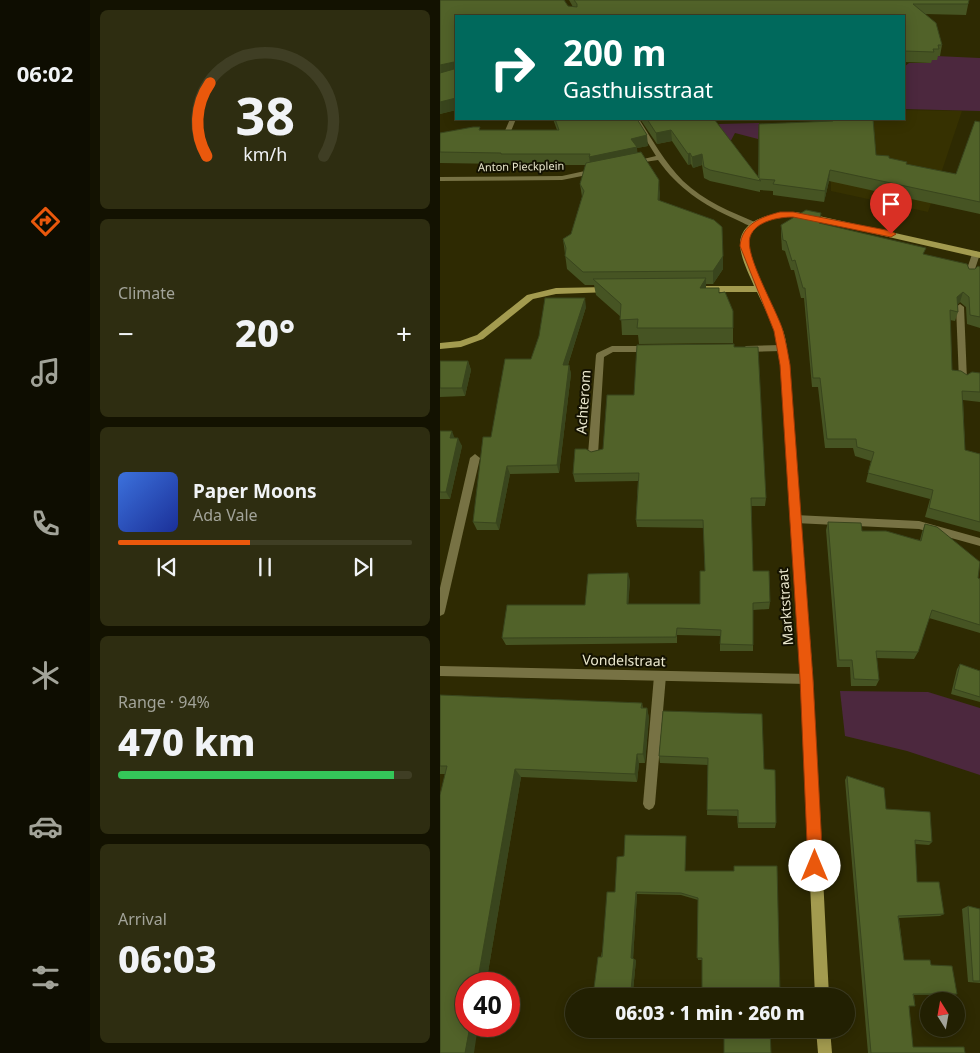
<!DOCTYPE html>
<meta charset="utf-8">
<style>
:root{--surface:#222002;--page:#2e2d11;--text:#f1f3f6;--muted:#a2a399;--line:#3f3e24;--accent:#ea580c}
body{margin:0;font-family:"Noto Sans",sans-serif;background:var(--page);color:var(--text);height:100vh;display:flex;flex-direction:column;font-size:19px;white-space:nowrap}
*{box-sizing:border-box;margin:0}
p{font-size:16px;color:var(--muted)}
.icon{flex:none;width:28px;height:28px;fill:none;stroke:currentColor;stroke-width:2;stroke-linecap:round;stroke-linejoin:round}
.map{position:relative;flex:1;overflow:hidden}
.drawer{display:flex;flex-direction:column;gap:10px;padding:10px;background:#131201;width:350px}
.drawer>*{flex:none}
.hud{position:absolute;left:15px;top:15px;width:450px;height:105px;border-radius:0px;box-shadow:0 2px 12px #0003,0 0 0 1px var(--line);background:#00695c;color:#fff;overflow:hidden}
.needle{width:32px;rotate:349deg}
.fabs{position:absolute;left:480px;top:992px;display:grid;gap:10px}
.fabs a{display:grid;place-items:center;width:45px;height:45px;border-radius:50%;background:var(--surface);box-shadow:0 2px 12px #0003,0 0 0 1px var(--line);font-size:25px}
.speed{position:absolute;left:15px;top:972px;display:flex;gap:10px;font-size:25px;font-weight:700;text-align:center}
.speed>*{display:grid;place-content:center;width:65px;height:65px;border-radius:50%;background:var(--surface);box-shadow:0 2px 12px #0003,0 0 0 1px var(--line);line-height:1}
.speed .limit{border:8px solid #d22;background:#fff;color:#111}
.pin{position:absolute;display:grid;place-items:center;width:42px;height:42px;color:#fff;margin:-51px -21px;border-radius:50% 50% 50% 0;rotate:-45deg;box-shadow:0 0 5px #0007}
.pin .icon{rotate:45deg}
.me{position:absolute;width:55px;margin:-28px;rotate:0deg;stroke-linejoin:round;filter:drop-shadow(0 0 4px #0008)}
.turn{display:flex;align-items:center;gap:18px;height:105px;padding:0 25px;font-size:22px}
.turn .icon{width:65px;height:65px;stroke-width:2.5}
.turn b{display:block;font-size:35px;line-height:42px}
.big{font-size:38px;font-weight:800;line-height:1.1}
.drawer .tile{flex:1;display:flex;flex-direction:column;justify-content:center;gap:8px;min-width:0;padding:0 18px;border-radius:8px;background:var(--page)}
.drawer .dial{align-items:center;gap:0}
.dial svg{height:130px;overflow:visible;fill:none;stroke:var(--line);stroke-width:7;stroke-linecap:round;text-anchor:middle}
.dial text{fill:var(--text);stroke:none}
.song{display:flex;align-items:center;gap:15px}
.cover{width:60px;height:60px;border-radius:8px;background:linear-gradient(135deg,hsl(220 70% 55%),hsl(230 70% 35%))}
.played{height:5px;border-radius:2px;background:linear-gradient(90deg,var(--accent) 45%,var(--line) 45%)}
.keys{display:flex;justify-content:space-around;direction:ltr}
.heat{display:flex;justify-content:space-between;align-items:center;font-size:28px;direction:ltr}
.charge{height:8px;border-radius:4px;background:linear-gradient(90deg,#34c759 94%,var(--line) 0)}
.trip{position:absolute;left:125px;top:988px;width:290px;height:50px;border-radius:25px;background:var(--surface);box-shadow:0 2px 12px #0003,0 0 0 1px var(--line);font-weight:800;line-height:50px;text-align:center}
main{display:flex;flex:1;min-height:0}
.dock{display:flex;flex-direction:column;width:90px;justify-content:space-around;align-items:center;background:#0e0d01;color:var(--muted)}
.dock .icon{width:35px;height:35px}
.dock .current{color:var(--accent)}
.dock b{font-size:22px;color:var(--text)}
.map>svg:first-child{display:block}
</style>
<main>
<nav class="dock">
<b>06:02</b>
<svg class="icon current" aria-label="directions" viewBox="0 0 24 24"><path d="M12 3l9 9-9 9-9-9zM9 14v-3h6M13 9l2 2-2 2"/></svg>
<svg class="icon" aria-label="music" viewBox="0 0 24 24"><path d="M9 18V5l10-2v13"/><circle cx="6" cy="18" r="3"/><circle cx="16" cy="16" r="3"/></svg>
<svg class="icon" aria-label="phone" viewBox="0 0 24 24"><path d="M5 4h4l2 5-3 2q2 4 5 5l2-3 5 2v4C11 20 4 13 5 4z"/></svg>
<svg class="icon" aria-label="climate" viewBox="0 0 24 24"><path d="M12 3v18M4 7l16 10M4 17L20 7"/></svg>
<svg class="icon" aria-label="car" viewBox="0 0 24 24"><path d="M5 17H2v-5l4-1 3-4h7l3 4 3 1v5h-3M9 17h6M6 11h13"/><circle cx="7" cy="17" r="2"/><circle cx="17" cy="17" r="2"/></svg>
<svg class="icon" aria-label="filters" viewBox="0 0 24 24"><path d="M4 7h16M4 17h16"/><circle cx="9" cy="7" r="2"/><circle cx="15" cy="17" r="2"/></svg>
</nav>
<section class="drawer">
<div class="tile dial"><svg viewBox="0 0 100 80">
<path d="M14 69A42 42 0 1 1 86 69"/>
<path d="M14 69A42 42 0 0 1 16 24" stroke="#ea580c"/>
<text x="50" y="56" font-size="32" font-weight="700">38</text>
<text x="50" y="72" font-size="11">km/h</text>
</svg></div>
<div class="tile"><p>Climate</p>
<div class="heat"><a>−</a><b class="big">20°</b><a>+</a></div>
</div>
<div class="tile">
<div class="song"><i class="cover"></i><div><b>Paper Moons</b><p>Ada Vale</p></div></div>
<div class="played"></div>
<div class="keys"><svg class="icon" aria-label="previous" viewBox="0 0 24 24"><path d="M18 5L8 12l10 7zM5 5v14"/></svg><svg class="icon" aria-label="pause" viewBox="0 0 24 24"><path d="M8 5v14M16 5v14"/></svg><svg class="icon" aria-label="next" viewBox="0 0 24 24"><path d="M6 5l10 7-10 7zM19 5v14"/></svg></div>
</div>
<div class="tile"><p>Range · 94%</p><b class="big">470 km</b><div class="charge"></div></div>
<div class="tile"><p>Arrival</p><b class="big">06:03</b></div>
</section>
<div class="map">
<svg width="540" height="1053" viewBox="0 0 540 1053">
<rect width="100%" height="100%" fill="#2e2a02"/>
<!-- built -->
<polygon fill="#363101" points="464,110 522,111 488,212 391,191 390,119 464,119"/>
<!-- green -->
<g fill="#4c283e">
<polygon points="496,56 540,58 540,111 464,109 464,67 469,63 491,63 491,60"/>
<polygon points="319,123 318,139 295,133 287,148 279,124"/>
<polygon points="400,691 488,692 540,708 540,775 467,751 405,736"/>
</g>
<g fill="none" stroke-linecap="round" stroke-linejoin="round">
<!-- lane -->
<g fill="#777244" fill-rule="evenodd">
<polygon points="536,251 540,254 533,275 532,277 526,277 525,275 532,254"/>
<polygon points="520,304 524,307 527,380 523,383 519,380 516,307"/>
<polygon points="355,515 479,521 540,538 540,546 479,529 355,523 351,522 350,519 351,516"/>
<polygon points="220,671 224,672 226,676 215,804 213,808 209,810 205,808 203,804 214,676 216,672"/>
</g>
<!-- street -->
<g fill="#777244" fill-rule="evenodd">
<polygon points="70,119 76,119 69,136 58,136 58,134 64,133"/>
<path d="M193,119H199C213,141 225,163 243,181C264,201 291,212 317,223V227C309,227 302,222 295,219C263,205 238,188 218,160L191,164V162L216,156Z"/>
<polygon points="154,169 157,169 157,173 122,180 0,181 0,177 122,176"/>
<polygon points="342,345 346,348 342,351 306,352 302,349 306,346"/>
<polygon points="172,346 209,346 213,349 209,352 173,352 164,357 158,454 153,458 148,454 156,355 157,353"/>
<polygon points="35,454 40,458 5,611 4,614 0,616 0,588 30,458"/>
<polygon points="0,666 367,674 371,675 373,679 371,683 367,684 0,676"/>
</g>
<!-- secondary -->
<g fill="#a39b4f" fill-rule="evenodd">
<path d="M355,212L379,216L540,252V258L379,221C360,217 338,213 320,224C314,229 309,235 308,243C307,266 333,305 342,328C347,339 347,353 349,365L373,679L389,996H375L361,679L341,365L334,328L317,292H266L262,289L266,286H314C309,274 301,259 300,245C300,218 335,212 355,212Z"/>
<polygon points="167,287 171,290 170,292 116,294 93,299 43,339 21,347 0,349 0,343 20,341 37,335 87,295 116,288"/>
<polygon points="376,1029 390,1029 392,1053 378,1053"/>
</g>
</g>
<!-- wall -->
<g fill="#465423">
<polygon points="0,0 133,7 129,0 529,0 526,15 485,14 502,45 500,56 498,56 497,60 492,60 491,63 464,62 464,16 16,16 16,110 0,114"/>
<polygon points="113,119 197,119 208,146 197,148 197,153 220,193 219,201 283,256 283,269 273,284 266,284 266,288 279,293 293,328 293,343 199,344 198,335 182,335 181,317 156,295 154,285 145,285 127,269 123,239 131,234 142,197 140,184 146,165 63,165 63,164 0,163 0,133 40,127 40,130 117,130"/>
<polygon points="200,119 274,119 318,177 319,124 391,121 391,119 433,119 436,155 466,164 516,174 540,122 540,214 389,181 384,202 333,195 333,191 320,190 320,192 270,181 264,178 262,165 253,168 251,164 248,165 232,141 217,144"/>
<polygon points="379,223 484,254 529,269 535,269 540,267 540,328 527,324 526,307 520,302 518,304 518,312 515,321 510,320 512,370 527,375 540,373 540,402 523,400 525,450 540,454 540,532 485,517 490,499 426,482 431,461 415,456 413,448 385,448 378,387 372,387 364,298 361,298 354,270 351,270 345,251 342,250 341,235 341,225"/>
<polygon points="146,307 128,365 129,365 131,374 119,473 70,474 59,530 37,530 33,522 51,437 91,359"/>
<polygon points="294,347 326,498 325,506 311,506 313,571 330,602 329,609 313,610 313,651 280,651 280,636 237,635 237,643 66,645 62,638 145,605 190,580 188,604 260,604 265,571 264,528 197,527 196,520 198,481 135,482 133,474 151,452 163,449 194,395"/>
<polygon points="0,361 28,361 31,370 25,396 0,397"/>
<polygon points="0,431 15,438 22,446 10,499 0,499"/>
<polygon points="388,522 422,531 480,540 482,532 485,524 538,578 540,579 540,633 489,618 478,652 474,659 436,658 439,680 436,686 411,686 410,667 397,667 386,530"/>
<polygon points="520,664 540,671 540,702 511,694 517,669"/>
<polygon points="0,695 202,703 203,708 207,708 209,718 205,763 199,763 197,782 81,777 46,984 26,984 5,774 0,774"/>
<polygon points="223,711 324,769 336,823 335,828 298,828 297,816 267,815 268,765 220,763 219,756"/>
<polygon points="407,776 446,809 492,842 489,845 475,844 477,882 504,914 500,916 459,918 464,960 491,965 517,994 513,995 474,995 475,1006 469,1006 473,1047 525,1053 428,1053 405,780"/>
<polygon points="246,839 245,871 340,993 339,994 330,993 262,960 258,960 258,900 241,895 197,894 193,959 196,960 193,991 156,989 154,988 175,892 184,856"/>
<polygon points="528,906 540,909 540,983 528,982 522,909"/>
</g>
<!-- shaded-wall -->
<g fill="#39451d">
<polygon points="14,62 16,69 0,77 0,65"/>
<polygon points="16,98 16,110 0,114 0,102"/>
<polygon points="231,130 232,141 217,144 216,133"/>
<polygon points="207,135 208,146 197,148 198,158 151,168 149,157 191,139"/>
<polygon points="250,153 251,164 248,165 248,154"/>
<polygon points="262,154 262,165 253,168 252,157"/>
<polygon points="390,170 389,181 384,202 385,191"/>
<polygon points="219,180 220,193 219,214 218,200"/>
<polygon points="283,256 283,269 273,284 273,271"/>
<polygon points="266,278 266,294 260,288"/>
<polygon points="523,292 520,302 514,307 517,297"/>
<polygon points="145,298 146,307 125,374 123,365"/>
<polygon points="28,361 31,370 25,396 22,388"/>
<polygon points="129,365 131,374 119,473 117,465"/>
<polygon points="12,431 15,439 10,438"/>
<polygon points="18,438 22,446 10,499 6,492"/>
<polygon points="67,466 70,474 59,530 56,523"/>
<polygon points="188,573 190,580 188,611 187,604"/>
<polygon points="207,708 209,718 205,763 203,754"/>
<polygon points="197,754 199,763 197,782 195,774"/>
<polygon points="75,769 81,777 46,984 37,984"/>
<polygon points="196,892 197,894 193,960 191,958"/>
<polygon points="194,959 196,960 193,991 191,990"/>
<polygon points="30,1026 38,1026 34,1053 25,1053"/>
</g>
<!-- building -->
<g fill="#516229" stroke="#39451d">
<polygon points="0,0 124,0 128,6 137,7 137,4 134,0 529,0 528,4 473,4 496,23 502,45 498,45 499,49 493,49 494,52 464,51 464,16 16,16 16,98 0,102 0,73 14,69 14,62 0,65"/>
<polygon points="115,119 197,119 207,135 191,139 197,147 149,157 150,154 61,154 61,153 0,152 0,133 33,127 40,127 39,130 119,130"/>
<polygon points="207,119 274,119 319,178 319,124 393,121 393,119 433,119 436,155 449,156 449,158 467,162 466,164 516,174 535,121 540,122 540,202 390,170 385,191 333,184 335,180 319,179 321,181 270,170 264,167 262,154 252,157 250,153 248,154 231,130 216,133"/>
<polygon points="201,152 219,180 218,200 274,220 282,227 283,256 273,271 143,272 125,256 126,248 123,239 131,234 144,191 140,184 146,163"/>
<polygon points="366,210 381,213 379,223 486,248 483,254 527,264 529,269 535,269 538,266 540,267 540,317 530,315 529,297 523,292 517,297 518,312 510,310 512,370 521,371 527,375 532,372 540,373 540,392 522,391 525,450 540,454 540,522 489,508 493,490 428,473 434,452 417,447 416,439 387,439 380,378 373,378 365,288 363,288 355,260 352,261 346,241 343,240 341,225"/>
<polygon points="266,278 260,288 279,288 279,293 285,292 293,311 293,328 197,328 198,319 180,320 181,304 153,279"/>
<polygon points="105,298 145,298 123,365 129,365 117,465 67,466 56,523 33,522 43,437 51,437 65,359 91,359 99,336"/>
<polygon points="294,344 294,347 318,347 326,498 311,498 313,571 329,571 330,602 313,603 313,645 280,644 281,630 237,628 236,637 62,638 67,605 145,605 148,574 188,573 187,604 260,604 260,571 265,571 263,520 196,520 199,473 133,474 135,449 146,449 151,452 163,449 167,395 194,395 197,345"/>
<polygon points="0,361 28,361 22,388 0,388"/>
<polygon points="0,431 12,431 10,438 18,438 6,492 0,492"/>
<polygon points="388,522 421,523 422,531 446,531 481,541 485,524 497,527 540,562 538,578 540,579 540,625 492,610 478,652 436,651 439,680 414,679 412,660 399,660"/>
<polygon points="520,664 540,671 540,697 514,689"/>
<polygon points="0,695 202,703 201,708 207,708 203,754 197,754 195,774 75,769 37,984 26,984 26,1026 30,1026 25,1053 0,1053 0,795 7,766 0,766"/>
<polygon points="223,711 322,714 324,769 335,770 336,823 298,823 298,810 267,810 268,758 219,756"/>
<polygon points="407,776 444,788 446,809 490,812 492,842 475,840 477,882 499,882 504,914 458,916 464,960 490,960 491,965 512,966 517,994 473,994 475,1006 469,1006 473,1047 524,1047 525,1053 431,1053"/>
<polygon points="185,835 246,836 245,871 294,871 294,866 337,866 340,993 330,992 330,996 262,996 262,958 257,958 258,898 241,893 196,892 191,958 194,959 191,990 154,988 158,957 162,957 167,892 175,892 177,857 184,856"/>
<polygon points="528,906 540,909 540,981 533,981"/>
<polygon points="284,1029 330,1029 331,1053 284,1053"/>
</g>
<!-- route -->
<path fill="#ea580c" stroke="#983908" d="M340,212H353L451,231L456,234L451,237L353,217C339,217 315,221 310,237C304,255 337,310 343,331C346,342 348,354 350,365L373,679L383,866L381,871L375,873L370,871L368,866L360,679L340,365L334,331L300,246C302,224 321,217 340,212Z"/>
<g text-anchor="middle" dominant-baseline="central" stroke-width="4" stroke-linejoin="round" paint-order="stroke">
<!-- far-street labels -->
<g font-size="11" fill="#ebe8ce" stroke="#141201">
<text transform="translate(81 166) rotate(-1)">Anton Pieckplein</text>
</g>
<!-- street labels -->
<g font-size="14" fill="#ebe8ce" stroke="#141201">
<text transform="translate(143 402) rotate(-86)">Achterom</text>
<text transform="translate(345 607) rotate(-94)">Marktstraat</text>
<text transform="translate(184 660) rotate(1)">Vondelstraat</text>
</g>
</g>
</svg>
<div class="fabs">
<a><svg class="needle" viewBox="-14 -14 28 28"><path d="M0-13l5 13h-10z" fill="#e53935"/><path d="M0 13l5-13h-10z" fill="#a2a399"/></svg></a>
</div>
<div class="speed"><div class="limit">40</div></div>
<div class="pin" style="left:451px;top:234px;background:#d93025"><svg class="icon" aria-label="arrive" viewBox="0 0 24 24"><path d="M6 21V4h12l-3 4 3 4H6"/></svg></div>
<svg class="me" style="left:375px;top:866px" viewBox="-20 -20 40 40"><circle r="19" fill="#fff"/><path d="M0-13L10 11 0 6-10 11z" fill="#ea580c"/></svg>
<div class="trip">06:03 · 1 min · 260 m</div>
<div class="hud">
<div class="turn"><svg class="icon" aria-label="right" viewBox="0 0 24 24"><path d="M7 20v-9h11M14 6l5 5-5 5"/></svg><div><b>200 m</b>Gasthuisstraat</div></div>
</div>
</div>
</main>
